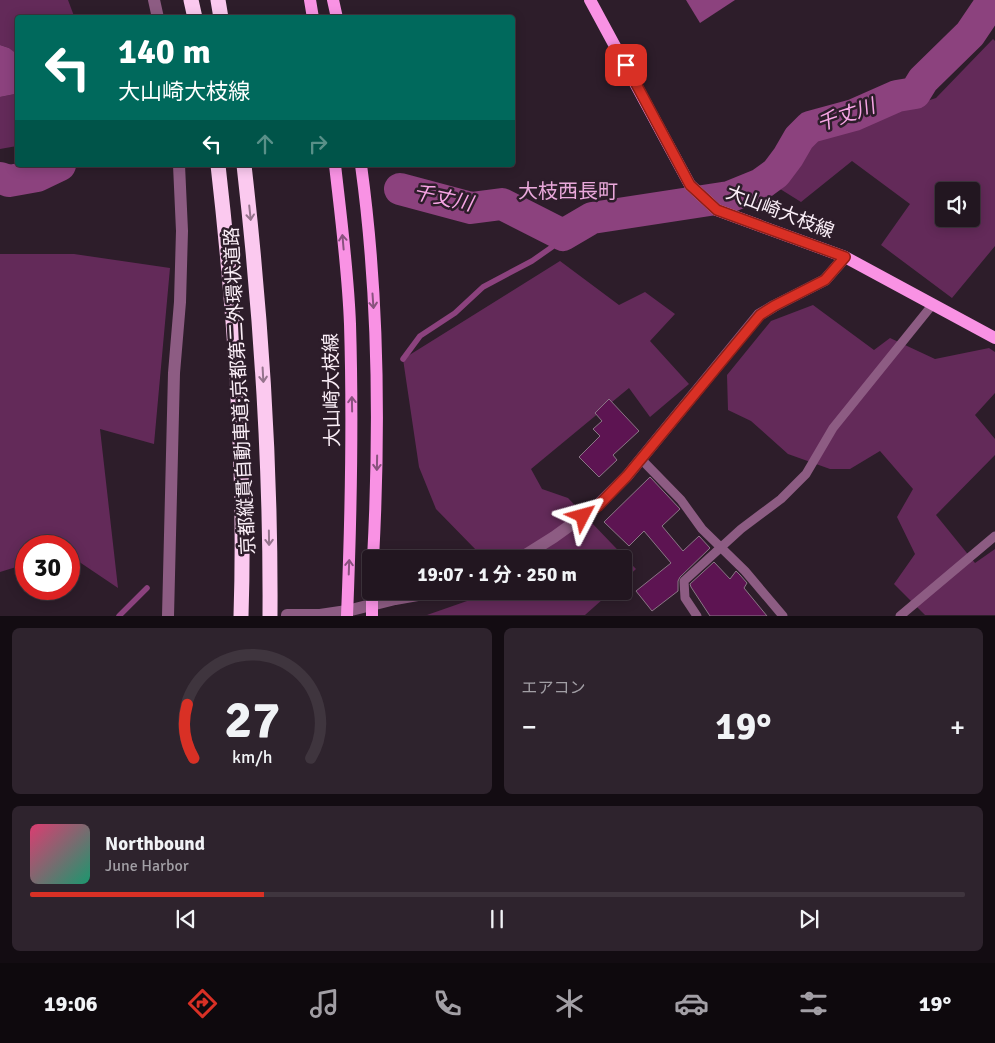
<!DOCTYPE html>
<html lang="ja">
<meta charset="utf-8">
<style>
:root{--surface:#221620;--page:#2e232d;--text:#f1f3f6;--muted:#a29fa5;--line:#3f353e;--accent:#d93025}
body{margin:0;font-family:Signika,"Noto Sans JP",sans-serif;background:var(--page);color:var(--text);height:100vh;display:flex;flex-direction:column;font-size:19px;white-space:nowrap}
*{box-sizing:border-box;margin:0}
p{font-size:16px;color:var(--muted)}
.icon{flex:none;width:28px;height:28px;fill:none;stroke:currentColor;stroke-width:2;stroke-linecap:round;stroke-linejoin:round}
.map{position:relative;height:616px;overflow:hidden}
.drawer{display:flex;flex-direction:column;gap:12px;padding:12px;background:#130c12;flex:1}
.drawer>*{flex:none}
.banner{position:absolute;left:15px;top:15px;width:500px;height:152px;border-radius:5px;box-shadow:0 2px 12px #0003,0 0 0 1px var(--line);background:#00695c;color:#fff;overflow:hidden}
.fabs{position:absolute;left:935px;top:182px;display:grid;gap:10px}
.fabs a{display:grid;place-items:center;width:45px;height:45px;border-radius:5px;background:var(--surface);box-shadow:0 2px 12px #0003,0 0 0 1px var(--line);font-size:25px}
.speed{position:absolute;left:15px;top:535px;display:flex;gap:10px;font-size:25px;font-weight:700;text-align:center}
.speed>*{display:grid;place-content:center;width:65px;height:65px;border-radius:50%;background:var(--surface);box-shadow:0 2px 12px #0003,0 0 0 1px var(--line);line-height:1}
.speed .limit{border:8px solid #d22;background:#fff;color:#111}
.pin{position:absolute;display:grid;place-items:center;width:42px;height:42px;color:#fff;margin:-21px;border-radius:10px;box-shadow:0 2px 8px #0006}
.me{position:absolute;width:55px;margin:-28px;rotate:51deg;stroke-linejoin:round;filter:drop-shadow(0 0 4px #0008)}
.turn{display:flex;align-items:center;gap:18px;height:105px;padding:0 20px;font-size:22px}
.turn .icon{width:65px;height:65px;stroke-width:2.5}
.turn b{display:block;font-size:35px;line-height:42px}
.lanes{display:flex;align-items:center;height:48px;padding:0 20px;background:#0003;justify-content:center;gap:25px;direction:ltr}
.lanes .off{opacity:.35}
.big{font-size:38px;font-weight:700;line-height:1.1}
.drawer .tile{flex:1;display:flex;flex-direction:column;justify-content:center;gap:8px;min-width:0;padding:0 18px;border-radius:8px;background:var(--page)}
.drawer .dial{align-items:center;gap:0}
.dial svg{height:130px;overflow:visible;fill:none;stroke:var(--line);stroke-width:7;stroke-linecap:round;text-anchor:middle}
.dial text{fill:var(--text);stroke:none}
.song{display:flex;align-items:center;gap:15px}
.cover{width:60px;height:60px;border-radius:8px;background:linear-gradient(135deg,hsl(340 70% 55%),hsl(160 70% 35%))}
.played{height:5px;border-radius:2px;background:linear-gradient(90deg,var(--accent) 25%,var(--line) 25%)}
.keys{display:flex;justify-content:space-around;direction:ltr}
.heat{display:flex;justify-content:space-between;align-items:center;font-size:28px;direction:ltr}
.drawer .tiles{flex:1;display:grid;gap:12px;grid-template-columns:1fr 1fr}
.tile:last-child{grid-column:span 2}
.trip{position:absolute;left:362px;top:550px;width:270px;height:50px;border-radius:5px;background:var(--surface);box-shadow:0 2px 12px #0003,0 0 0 1px var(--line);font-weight:700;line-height:50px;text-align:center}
.dock{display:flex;height:80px;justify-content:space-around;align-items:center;background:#0e090d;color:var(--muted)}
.dock .icon{width:35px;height:35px}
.dock .on{color:var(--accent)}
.dock b{font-size:22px;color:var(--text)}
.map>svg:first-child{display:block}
</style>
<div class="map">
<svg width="995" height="616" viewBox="0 0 995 616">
<rect width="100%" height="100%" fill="#2d1d2a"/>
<!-- green -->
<g fill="#632a59" fill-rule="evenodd">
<polygon points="0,0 68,0 74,16 79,17 18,18 17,55 9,48 0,45"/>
<path d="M993,39L995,41V246L952,298L881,245L910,204L852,161L801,202L777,187L813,138L936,98ZM944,191H971V219H944Z"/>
<polygon points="17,89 17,146 0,149 0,97 15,94"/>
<polygon points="0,254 74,254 170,268 154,444 100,429 118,588 69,555 69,546 26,546 26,564 0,572"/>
<polygon points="560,261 619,305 645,292 675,314 650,341 689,384 650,417 629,388 531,469 542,489 568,498 636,569 624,580 624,559 474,559 477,551 436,509 419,467 403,359"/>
<polygon points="813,305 874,350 890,338 935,359 989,348 995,352 995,393 975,415 995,439 995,455 936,515 975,563 995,549 995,615 925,615 894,584 915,554 897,517 913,489 880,451 850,469 830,469 788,454 751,421 728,410 727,375 771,321"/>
<polygon points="468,591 612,591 585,615 427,615 467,601"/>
</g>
<!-- water -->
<g fill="#8c427e">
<polygon points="686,0 735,0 700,23"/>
<polygon points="0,45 9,48 18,55 17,89 15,94 0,97"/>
</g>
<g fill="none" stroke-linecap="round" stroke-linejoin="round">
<!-- stream -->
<g stroke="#8c427e" stroke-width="5.5">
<polyline points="403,359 420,336 455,313 483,287 532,261 552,247 563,235"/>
<polyline points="119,616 147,588"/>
</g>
<!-- river -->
<g stroke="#8c427e" stroke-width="32">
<polyline points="0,178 9,181 37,176 60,165"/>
<polyline points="400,189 471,208 502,204 563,235 592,218 729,197 761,184 776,173 788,157 799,138 810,127 854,115 897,96 915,93 923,80 970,34 993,0"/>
</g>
</g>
<!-- building -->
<g fill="#5d1452" stroke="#8b7686">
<polygon points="609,399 639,431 613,455 617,460 599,477 579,457 600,436 593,429 602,421 595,413"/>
<polygon points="650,477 680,509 662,526 683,551 699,536 710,548 680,577 678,581 678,591 652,611 636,591 671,563 644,531 629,546 604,522"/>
<polygon points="714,562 730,579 736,571 740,575 747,583 744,588 767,616 710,616 691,587 690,584"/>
</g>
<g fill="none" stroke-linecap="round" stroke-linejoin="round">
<!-- service -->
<g stroke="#8d5c83" stroke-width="9">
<polyline points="641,459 681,500 702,529 745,571 783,616"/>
<polyline points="697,616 685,598 684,581 741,529 781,499 806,474 833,428 933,304"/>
<polyline points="900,616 995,536"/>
</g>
<!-- minor -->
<g stroke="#8d5c83" stroke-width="12">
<polyline points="154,0 158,18"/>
<polyline points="519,559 554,537 597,506 627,476 759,315 774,306 825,280 845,257"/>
<polyline points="287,615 320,615 347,611 395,599 440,591"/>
<polyline points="168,616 174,373 180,302 182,231 179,165"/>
</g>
<!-- primary -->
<g stroke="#f992e4" stroke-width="12">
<polyline points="310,0 313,18"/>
<polyline points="333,0 337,18"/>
<polyline points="590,0 690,185 717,210 845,257 995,338"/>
<path d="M335,165C341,218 348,271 350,324C353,421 351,518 347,616"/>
<path d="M361,165C379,295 380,428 373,559"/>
<polyline points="372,591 372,616"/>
</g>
<!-- motorway -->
<g stroke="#fbc9ef" stroke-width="15">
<polyline points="191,0 195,18"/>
<polyline points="218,0 221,18"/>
<path d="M218,165C235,314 246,465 241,616"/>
<path d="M244,165C261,314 271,465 270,616"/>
</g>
</g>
<!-- one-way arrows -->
<defs><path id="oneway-shaft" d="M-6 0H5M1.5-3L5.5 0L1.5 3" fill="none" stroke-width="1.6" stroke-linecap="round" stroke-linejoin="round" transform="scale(1.25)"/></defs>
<g stroke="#94738c">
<use href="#oneway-shaft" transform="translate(250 213) rotate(84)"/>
<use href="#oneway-shaft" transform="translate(263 375) rotate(87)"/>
<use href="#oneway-shaft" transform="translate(269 538) rotate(89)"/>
</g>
<g stroke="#89527e">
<use href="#oneway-shaft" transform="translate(343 242) rotate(-95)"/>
<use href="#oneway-shaft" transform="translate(373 301) rotate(86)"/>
<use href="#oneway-shaft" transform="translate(352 404) rotate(-91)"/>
<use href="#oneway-shaft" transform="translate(377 463) rotate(91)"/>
<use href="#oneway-shaft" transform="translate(349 567) rotate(-88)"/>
</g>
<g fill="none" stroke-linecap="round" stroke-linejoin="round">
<defs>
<polyline id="route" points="583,516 598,506 627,476 760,315 774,306 825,280 845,257 717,210 690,185 626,65"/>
</defs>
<!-- route casing -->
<use href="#route" stroke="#8d1f18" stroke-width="12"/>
<!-- route -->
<use href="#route" stroke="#d93025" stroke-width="9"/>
</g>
<g text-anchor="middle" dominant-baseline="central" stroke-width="5" stroke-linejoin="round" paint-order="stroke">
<!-- street labels -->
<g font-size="19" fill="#fbeff8" stroke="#2d1d2a">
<text transform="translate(780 212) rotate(21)">大山崎大枝線</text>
<text transform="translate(332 390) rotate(-91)">大山崎大枝線</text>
<text transform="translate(240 391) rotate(-93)">京都縦貫自動車道;京都第二外環状道路</text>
</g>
<!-- water labels -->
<g font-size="20" font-style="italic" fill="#f7a5e5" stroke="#2d1d2a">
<text transform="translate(846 115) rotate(-19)">千丈川</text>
<text transform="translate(443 198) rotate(12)">千丈川</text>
</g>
<!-- neighbourhood labels -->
<g font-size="20" fill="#eaa9db" stroke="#2d1d2a">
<text x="568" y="191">大枝西長町</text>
</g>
</g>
</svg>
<div class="fabs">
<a><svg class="icon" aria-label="sound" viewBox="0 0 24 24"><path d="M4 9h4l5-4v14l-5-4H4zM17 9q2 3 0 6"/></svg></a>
</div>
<div class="speed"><div class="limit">30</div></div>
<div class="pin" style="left:626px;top:65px;background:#d93025"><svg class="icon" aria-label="arrive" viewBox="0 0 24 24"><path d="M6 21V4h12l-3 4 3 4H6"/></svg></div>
<svg class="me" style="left:583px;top:516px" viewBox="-20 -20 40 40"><path d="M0-17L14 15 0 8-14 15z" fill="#d93025" stroke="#fff" stroke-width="4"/></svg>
<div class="trip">19:07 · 1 分 · 250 m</div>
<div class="banner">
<div class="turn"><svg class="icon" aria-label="left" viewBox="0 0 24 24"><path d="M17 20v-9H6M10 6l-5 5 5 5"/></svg><div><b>140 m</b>大山崎大枝線</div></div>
<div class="lanes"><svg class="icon" aria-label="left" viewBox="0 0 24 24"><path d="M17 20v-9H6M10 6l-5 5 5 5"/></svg><svg class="icon off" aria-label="ahead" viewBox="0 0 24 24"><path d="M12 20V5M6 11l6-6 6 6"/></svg><svg class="icon off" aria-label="right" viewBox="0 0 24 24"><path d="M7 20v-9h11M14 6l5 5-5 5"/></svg></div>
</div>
</div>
<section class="drawer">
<div class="tiles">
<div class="tile dial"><svg viewBox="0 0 100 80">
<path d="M14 69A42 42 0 1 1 86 69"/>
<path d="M14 69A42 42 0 0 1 10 36" stroke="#d93025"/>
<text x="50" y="56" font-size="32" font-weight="700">27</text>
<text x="50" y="72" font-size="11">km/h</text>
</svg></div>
<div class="tile"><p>エアコン</p>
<div class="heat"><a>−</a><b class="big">19°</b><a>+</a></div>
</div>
<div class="tile">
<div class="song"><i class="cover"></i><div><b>Northbound</b><p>June Harbor</p></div></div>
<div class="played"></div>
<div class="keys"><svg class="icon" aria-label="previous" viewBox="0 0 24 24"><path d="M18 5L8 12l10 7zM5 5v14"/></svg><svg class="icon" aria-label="pause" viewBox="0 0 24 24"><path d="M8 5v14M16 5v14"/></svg><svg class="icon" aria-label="next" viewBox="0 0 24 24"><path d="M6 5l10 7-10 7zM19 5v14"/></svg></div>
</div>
</div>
</section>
<nav class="dock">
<b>19:06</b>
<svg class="icon on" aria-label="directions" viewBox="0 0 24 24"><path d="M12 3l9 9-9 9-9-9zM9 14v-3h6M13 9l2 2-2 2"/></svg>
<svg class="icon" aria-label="music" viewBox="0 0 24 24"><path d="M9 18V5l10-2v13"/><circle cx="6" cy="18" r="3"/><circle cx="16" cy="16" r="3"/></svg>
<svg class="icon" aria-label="phone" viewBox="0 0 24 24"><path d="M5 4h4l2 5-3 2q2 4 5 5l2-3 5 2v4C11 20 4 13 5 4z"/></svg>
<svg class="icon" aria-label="climate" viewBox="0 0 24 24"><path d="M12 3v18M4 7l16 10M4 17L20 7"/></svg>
<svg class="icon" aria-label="car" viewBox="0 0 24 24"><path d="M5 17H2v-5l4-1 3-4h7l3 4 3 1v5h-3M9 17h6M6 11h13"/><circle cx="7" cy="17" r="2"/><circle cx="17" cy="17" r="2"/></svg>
<svg class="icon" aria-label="filters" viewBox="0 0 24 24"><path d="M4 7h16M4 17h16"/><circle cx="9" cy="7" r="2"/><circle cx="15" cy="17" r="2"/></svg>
<b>19°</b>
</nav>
